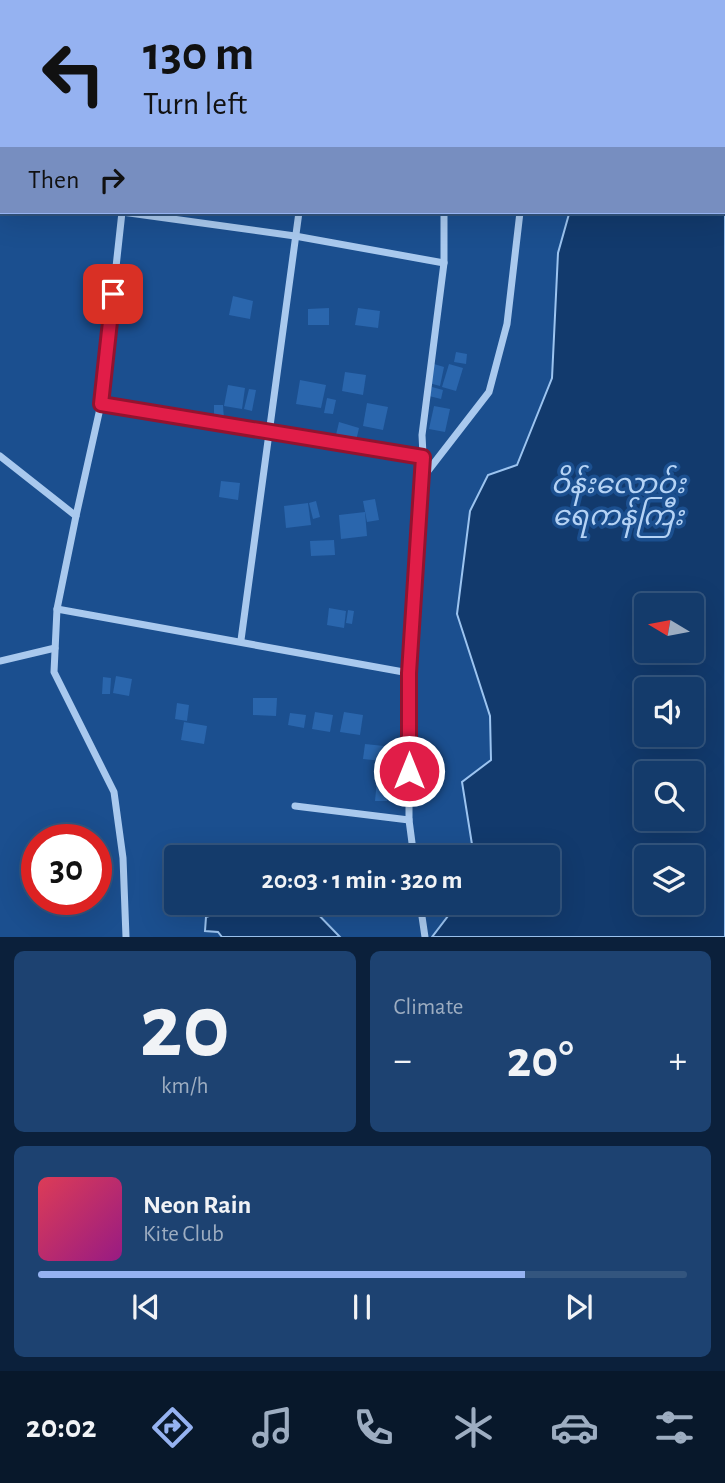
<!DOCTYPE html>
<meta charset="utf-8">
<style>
:root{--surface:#143b6b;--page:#1d4271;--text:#f1f3f6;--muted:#9dadc1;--line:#33557e;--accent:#95b2f1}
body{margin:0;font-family:"Alegreya Sans","Noto Sans Myanmar",sans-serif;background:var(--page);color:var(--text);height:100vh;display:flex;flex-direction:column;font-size:26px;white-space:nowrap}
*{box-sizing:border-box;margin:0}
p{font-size:23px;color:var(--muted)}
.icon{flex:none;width:38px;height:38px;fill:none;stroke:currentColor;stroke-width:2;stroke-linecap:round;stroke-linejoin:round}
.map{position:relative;height:937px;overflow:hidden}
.panel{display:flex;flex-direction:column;gap:14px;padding:14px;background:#0b203b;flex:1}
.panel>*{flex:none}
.banner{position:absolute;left:0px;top:0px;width:726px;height:214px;box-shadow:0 7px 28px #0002,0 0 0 2px var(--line);background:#95b2f1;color:#111;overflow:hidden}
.needle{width:46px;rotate:280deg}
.buttons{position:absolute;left:634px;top:593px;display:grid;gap:14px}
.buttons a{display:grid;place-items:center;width:70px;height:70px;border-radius:7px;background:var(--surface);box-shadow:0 7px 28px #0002,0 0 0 2px var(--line);font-size:35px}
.speed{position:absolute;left:21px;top:824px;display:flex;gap:14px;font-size:35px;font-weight:700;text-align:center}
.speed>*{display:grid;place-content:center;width:91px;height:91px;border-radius:50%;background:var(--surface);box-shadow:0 7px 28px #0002,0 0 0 2px var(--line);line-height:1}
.speed .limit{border:10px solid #d22;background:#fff;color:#111}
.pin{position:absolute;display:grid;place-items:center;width:60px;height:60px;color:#fff;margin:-30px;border-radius:14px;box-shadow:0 4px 10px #0006}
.me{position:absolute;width:77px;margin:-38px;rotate:0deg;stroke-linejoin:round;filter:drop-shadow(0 0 5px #0008)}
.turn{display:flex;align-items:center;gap:24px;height:147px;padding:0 28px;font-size:32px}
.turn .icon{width:91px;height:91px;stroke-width:2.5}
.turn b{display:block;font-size:49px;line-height:60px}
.then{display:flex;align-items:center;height:66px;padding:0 28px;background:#0003;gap:14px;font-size:26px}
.big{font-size:52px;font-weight:600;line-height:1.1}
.panel .widget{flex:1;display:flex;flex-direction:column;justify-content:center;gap:10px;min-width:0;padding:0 24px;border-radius:10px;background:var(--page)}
.panel .dial{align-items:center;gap:0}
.dial b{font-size:91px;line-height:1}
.song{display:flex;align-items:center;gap:21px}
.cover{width:84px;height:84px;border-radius:10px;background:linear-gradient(135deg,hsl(350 70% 55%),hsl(310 70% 35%))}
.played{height:7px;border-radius:4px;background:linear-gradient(90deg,var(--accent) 75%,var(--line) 75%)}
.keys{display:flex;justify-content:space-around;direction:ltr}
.heat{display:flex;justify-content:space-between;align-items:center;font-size:38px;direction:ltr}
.panel .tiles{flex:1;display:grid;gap:14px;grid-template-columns:1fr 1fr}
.widget:last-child{grid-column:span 2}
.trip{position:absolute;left:164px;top:845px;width:396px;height:70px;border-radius:7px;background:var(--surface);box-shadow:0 7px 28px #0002,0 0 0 2px var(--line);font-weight:600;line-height:70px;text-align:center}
.tab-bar{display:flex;height:112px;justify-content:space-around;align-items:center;background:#08182b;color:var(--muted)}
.tab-bar .icon{width:49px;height:49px}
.tab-bar .on{color:var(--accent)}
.tab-bar b{font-size:32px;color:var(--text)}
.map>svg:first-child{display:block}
</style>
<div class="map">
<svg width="725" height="937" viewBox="0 0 725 937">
<rect width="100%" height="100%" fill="#1b4f8f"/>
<!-- water -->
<g fill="#123a6d" stroke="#9cc4f0" stroke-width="2" fill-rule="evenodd">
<path d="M725,131V937H432L458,903H548V858L474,857L462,782L491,760L490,716L457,614L470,511L488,475L517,465L552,378L558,253L569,214L724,212ZM646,606H691V651H646ZM646,690H691V735H646ZM646,774H691V819H646ZM646,858H691V903H646Z"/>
<polygon points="251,903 309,905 340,937 222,937 218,932 205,931 206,917"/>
</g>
<!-- building -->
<g fill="#2a66ad">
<polygon points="233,296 253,301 250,319 229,315"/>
<polygon points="329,308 329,325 308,325 308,309"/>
<polygon points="358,308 380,311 378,328 355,325"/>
<polygon points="456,352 467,354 466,364 454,362"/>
<polygon points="434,364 444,367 440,386 429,383"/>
<polygon points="449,364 463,368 456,391 442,387"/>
<polygon points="345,372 366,375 363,395 342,391"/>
<polygon points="300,380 326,385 321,408 296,404"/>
<polygon points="228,385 245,388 242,409 224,406"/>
<polygon points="432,387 443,390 441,399 429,396"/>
<polygon points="249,389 256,390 252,411 244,409"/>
<polygon points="327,398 336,400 333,414 324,413"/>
<polygon points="367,403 388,407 383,430 363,426"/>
<polygon points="214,405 223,405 224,420 214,420"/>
<polygon points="434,406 450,409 445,432 429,429"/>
<polygon points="339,422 359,428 356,441 336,435"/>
<polygon points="221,481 240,483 238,500 219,497"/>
<polygon points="375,499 379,520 367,522 363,501"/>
<polygon points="316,501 320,517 313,519 309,503"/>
<polygon points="308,503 311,525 286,528 284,506"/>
<polygon points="365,512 367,536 341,539 339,515"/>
<polygon points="334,540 335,555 311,556 310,541"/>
<polygon points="329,608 346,611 344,628 327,625"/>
<polygon points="348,610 354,611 352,624 346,623"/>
<polygon points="116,676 132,679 129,696 113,693"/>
<polygon points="103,677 111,678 110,694 102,694"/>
<polygon points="253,698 277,698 276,716 253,715"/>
<polygon points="177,703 189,705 187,721 175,719"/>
<polygon points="315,712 333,715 330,732 312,729"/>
<polygon points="344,712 363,715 360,735 340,732"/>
<polygon points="290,713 306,715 304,728 288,725"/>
<polygon points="184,722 207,726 204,744 181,740"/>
<polygon points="365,744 384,746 383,761 363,759"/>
<polygon points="377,780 388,781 387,801 375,801"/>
<polygon points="354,844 371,845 370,858 353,858"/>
</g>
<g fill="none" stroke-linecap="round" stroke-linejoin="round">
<!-- minor -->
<g stroke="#a9c9ee" stroke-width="7">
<polyline points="639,0 640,2"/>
<polyline points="143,2 143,0"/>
<polyline points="339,2 340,0"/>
<polyline points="534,2 535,0"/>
<polyline points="724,101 725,101"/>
<polyline points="122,212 295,236 444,263"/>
<polyline points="101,404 423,457"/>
<polyline points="0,456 76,516 57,609 54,672 114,792 123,858 126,937"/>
<polyline points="424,475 422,435 444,263 444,212"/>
<polyline points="76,516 101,404 122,212"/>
<polyline points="57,609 409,673"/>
<polyline points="241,640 299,212"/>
<polyline points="0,661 55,648"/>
<polyline points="295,806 409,820"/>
<polyline points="414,858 409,820 409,673 424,476 489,392 507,324 520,212"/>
<polyline points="420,903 425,937"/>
</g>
</g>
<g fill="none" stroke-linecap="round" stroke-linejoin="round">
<defs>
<polyline id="route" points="113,294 101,404 423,457 409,673 409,771"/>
</defs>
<!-- route casing -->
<use href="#route" stroke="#92132f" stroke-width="18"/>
<!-- route -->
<use href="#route" stroke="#e11d48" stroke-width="12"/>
</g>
<g text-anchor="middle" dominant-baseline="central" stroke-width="7" stroke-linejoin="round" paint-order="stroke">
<!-- water labels -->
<g font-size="28" font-style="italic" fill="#b5d3f5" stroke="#1b4f8f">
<text x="618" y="485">ဝိန်းလောဝ်း<tspan x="618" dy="32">ရေကန်ကြီး</tspan></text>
</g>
</g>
</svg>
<div class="buttons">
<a><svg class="needle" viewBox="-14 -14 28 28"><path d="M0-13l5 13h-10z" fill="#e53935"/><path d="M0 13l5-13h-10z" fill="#9dadc1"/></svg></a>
<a><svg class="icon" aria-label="sound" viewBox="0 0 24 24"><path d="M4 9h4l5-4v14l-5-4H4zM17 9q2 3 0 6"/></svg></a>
<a><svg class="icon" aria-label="search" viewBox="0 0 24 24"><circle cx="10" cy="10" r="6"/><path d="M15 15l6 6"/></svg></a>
<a><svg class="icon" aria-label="layers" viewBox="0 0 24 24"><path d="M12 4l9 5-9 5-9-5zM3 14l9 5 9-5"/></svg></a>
</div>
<div class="speed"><div class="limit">30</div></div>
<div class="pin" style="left:113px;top:294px;background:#d93025"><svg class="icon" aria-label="arrive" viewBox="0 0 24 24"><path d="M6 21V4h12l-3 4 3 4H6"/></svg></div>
<svg class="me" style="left:409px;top:771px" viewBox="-20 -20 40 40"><circle r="17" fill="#e11d48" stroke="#fff" stroke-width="3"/><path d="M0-11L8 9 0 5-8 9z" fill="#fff"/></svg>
<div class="trip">20:03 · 1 min · 320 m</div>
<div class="banner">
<div class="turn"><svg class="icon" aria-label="left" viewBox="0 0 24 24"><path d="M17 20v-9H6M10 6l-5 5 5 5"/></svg><div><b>130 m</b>Turn left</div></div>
<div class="then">Then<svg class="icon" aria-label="right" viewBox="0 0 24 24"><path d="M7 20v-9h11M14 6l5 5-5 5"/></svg></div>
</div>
</div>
<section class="panel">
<div class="tiles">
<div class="widget dial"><b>20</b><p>km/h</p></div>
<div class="widget"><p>Climate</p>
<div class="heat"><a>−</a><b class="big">20°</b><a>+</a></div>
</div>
<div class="widget">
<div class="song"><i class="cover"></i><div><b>Neon Rain</b><p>Kite Club</p></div></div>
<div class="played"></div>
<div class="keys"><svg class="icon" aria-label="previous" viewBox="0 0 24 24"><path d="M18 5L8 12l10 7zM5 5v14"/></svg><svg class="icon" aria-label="pause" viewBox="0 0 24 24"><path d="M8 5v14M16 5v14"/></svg><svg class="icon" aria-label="next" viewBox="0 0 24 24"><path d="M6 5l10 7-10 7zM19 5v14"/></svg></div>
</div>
</div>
</section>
<nav class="tab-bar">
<b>20:02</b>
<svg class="icon on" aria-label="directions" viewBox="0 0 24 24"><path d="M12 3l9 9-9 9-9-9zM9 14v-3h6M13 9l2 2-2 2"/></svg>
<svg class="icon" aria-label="music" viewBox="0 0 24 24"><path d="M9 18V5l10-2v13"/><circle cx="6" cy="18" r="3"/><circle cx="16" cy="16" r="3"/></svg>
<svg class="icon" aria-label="phone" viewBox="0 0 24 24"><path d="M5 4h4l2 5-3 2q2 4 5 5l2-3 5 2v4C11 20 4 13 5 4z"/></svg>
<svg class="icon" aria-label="climate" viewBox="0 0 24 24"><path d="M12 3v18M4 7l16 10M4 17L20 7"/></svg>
<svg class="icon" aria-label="car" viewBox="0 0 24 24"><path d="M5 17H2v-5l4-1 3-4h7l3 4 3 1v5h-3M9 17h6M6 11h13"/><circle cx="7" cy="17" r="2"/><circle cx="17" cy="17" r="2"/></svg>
<svg class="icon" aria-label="filters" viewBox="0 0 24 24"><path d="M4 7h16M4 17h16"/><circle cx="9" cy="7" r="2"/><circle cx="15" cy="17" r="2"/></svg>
</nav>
